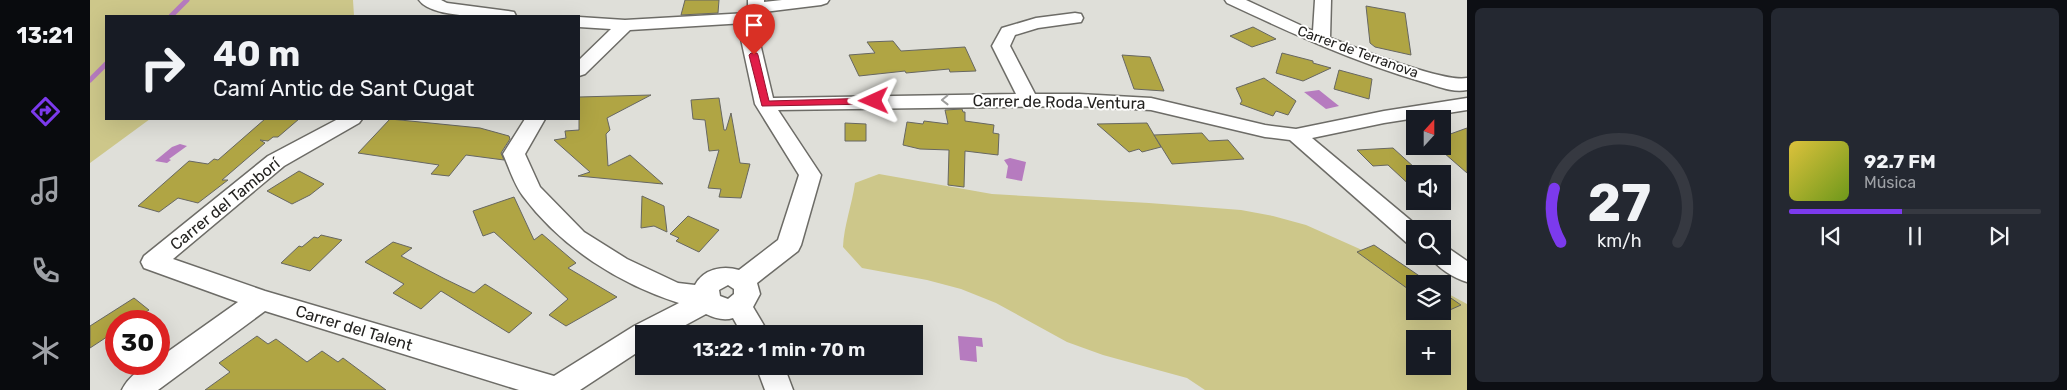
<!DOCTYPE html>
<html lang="es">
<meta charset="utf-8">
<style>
:root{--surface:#171b24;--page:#242831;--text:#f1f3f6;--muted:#9ea1a6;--line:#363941;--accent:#7c3aed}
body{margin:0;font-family:Rubik,sans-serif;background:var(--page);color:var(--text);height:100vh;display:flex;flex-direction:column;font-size:19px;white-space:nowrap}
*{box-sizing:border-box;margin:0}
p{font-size:16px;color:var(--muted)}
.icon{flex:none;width:28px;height:28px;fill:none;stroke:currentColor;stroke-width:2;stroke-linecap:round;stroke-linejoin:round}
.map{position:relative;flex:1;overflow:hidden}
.sheet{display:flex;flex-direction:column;gap:8px;padding:8px;background:#0d0f14;width:600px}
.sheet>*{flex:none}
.hud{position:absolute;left:15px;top:15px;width:475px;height:105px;border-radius:0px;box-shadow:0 5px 20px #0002;background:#171b24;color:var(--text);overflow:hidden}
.needle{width:32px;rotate:21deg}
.buttons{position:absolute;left:1316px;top:110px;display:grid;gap:10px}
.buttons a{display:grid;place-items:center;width:45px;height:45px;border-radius:0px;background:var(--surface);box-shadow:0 5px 20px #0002;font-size:25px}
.speed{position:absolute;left:15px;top:310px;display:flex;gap:10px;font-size:25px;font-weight:700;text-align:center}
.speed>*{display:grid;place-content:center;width:65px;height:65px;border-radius:50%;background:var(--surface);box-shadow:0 5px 20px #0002;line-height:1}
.speed .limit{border:8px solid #d22;background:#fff;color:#111}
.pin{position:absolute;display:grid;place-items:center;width:42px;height:42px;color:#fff;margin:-51px -21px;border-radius:50% 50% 50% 0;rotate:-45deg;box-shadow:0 0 5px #0007}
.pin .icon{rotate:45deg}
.me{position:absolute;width:55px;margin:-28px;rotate:269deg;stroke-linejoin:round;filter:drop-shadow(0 0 4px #0008)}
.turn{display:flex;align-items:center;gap:18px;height:105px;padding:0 25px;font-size:22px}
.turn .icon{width:65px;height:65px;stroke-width:2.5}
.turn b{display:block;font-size:35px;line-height:42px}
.sheet .card{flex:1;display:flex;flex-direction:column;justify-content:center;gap:8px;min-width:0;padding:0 18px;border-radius:8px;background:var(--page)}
.sheet .dial{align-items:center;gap:0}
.dial svg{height:130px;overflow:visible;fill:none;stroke:var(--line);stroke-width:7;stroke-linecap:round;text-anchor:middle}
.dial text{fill:var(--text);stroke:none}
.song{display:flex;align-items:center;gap:15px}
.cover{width:60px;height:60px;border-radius:8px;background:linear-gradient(135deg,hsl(50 70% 55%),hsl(80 70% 35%))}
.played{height:5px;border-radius:2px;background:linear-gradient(90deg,var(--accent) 45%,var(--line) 45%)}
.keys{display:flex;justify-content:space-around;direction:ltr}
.sheet .tiles{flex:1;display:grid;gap:8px;grid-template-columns:repeat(2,1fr)}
.trip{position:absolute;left:545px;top:325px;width:288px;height:50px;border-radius:0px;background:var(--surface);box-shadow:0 5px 20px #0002;font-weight:600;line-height:50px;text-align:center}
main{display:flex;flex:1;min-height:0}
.tab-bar{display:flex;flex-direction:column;width:90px;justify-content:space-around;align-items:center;background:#090b0e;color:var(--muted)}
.tab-bar .icon{width:35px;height:35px}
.tab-bar .active{color:var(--accent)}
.tab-bar b{font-size:22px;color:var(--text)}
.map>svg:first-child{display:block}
</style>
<main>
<nav class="tab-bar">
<b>13:21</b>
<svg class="icon active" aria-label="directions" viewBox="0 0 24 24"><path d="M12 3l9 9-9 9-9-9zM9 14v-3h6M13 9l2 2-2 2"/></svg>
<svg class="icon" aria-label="music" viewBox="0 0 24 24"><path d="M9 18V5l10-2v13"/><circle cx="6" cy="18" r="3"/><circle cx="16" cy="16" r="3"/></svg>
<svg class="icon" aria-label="phone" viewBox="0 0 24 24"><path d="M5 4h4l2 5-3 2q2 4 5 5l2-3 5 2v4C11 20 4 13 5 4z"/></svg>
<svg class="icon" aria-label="climate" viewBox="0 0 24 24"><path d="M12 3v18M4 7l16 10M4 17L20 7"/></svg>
</nav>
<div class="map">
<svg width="1377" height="390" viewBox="0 0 1377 390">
<rect width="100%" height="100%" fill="#dfdfd9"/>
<!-- green -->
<g fill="#cdc78a" fill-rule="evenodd">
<polygon points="0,0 263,0 264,16 16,16 16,119 60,119 0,163"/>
<path d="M789,174L902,194L1059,203L1151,210L1183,216L1216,225L1281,254L1325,284V311H1352L1353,291L1377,304V390H1115L1097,378L1013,355L977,342L906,303L871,289L837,280L772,268L753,247C754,225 762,205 765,183ZM1325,339H1352V366H1325Z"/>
</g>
<!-- water -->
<g fill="#b67bbf">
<polygon points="1229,90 1249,106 1236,109 1214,92"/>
<polygon points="90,144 97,146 79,159 81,160 77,163 65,161 82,147"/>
<polygon points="920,158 936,162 932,181 916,178 918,166 914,160"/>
<polygon points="868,336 892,338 893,347 886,346 887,362 870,360"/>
</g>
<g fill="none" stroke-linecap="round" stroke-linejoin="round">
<!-- stream -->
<g stroke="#b67bbf" stroke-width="5">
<polyline points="81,16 97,0"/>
<polyline points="0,80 16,64"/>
</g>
</g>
<!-- building -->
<g fill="#b0a544" stroke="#676762">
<polygon points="595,0 629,0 628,13 591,15"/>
<polygon points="1276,6 1315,13 1321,55 1285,47 1280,43"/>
<polygon points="1163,27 1186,39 1162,47 1140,36"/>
<polygon points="803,41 811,51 875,47 886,71 860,72 859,69 816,73 815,71 769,76 759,55 785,53 777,42"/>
<polygon points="1192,53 1223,61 1223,63 1241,68 1213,81 1186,73"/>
<polygon points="1032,55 1060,57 1074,91 1044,89"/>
<polygon points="1249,70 1282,79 1279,99 1244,89"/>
<polygon points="1174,78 1206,101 1198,115 1186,111 1183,116 1150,104 1152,101 1146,88"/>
<polygon points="561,95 517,118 520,130 516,134 518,166 540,155 573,184 488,176 500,172 464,140 476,138 475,131 489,130 489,97"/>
<polygon points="629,98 634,130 636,130 641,113 650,163 660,164 651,198 629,197 631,189 618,188 629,150 619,151 615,120 603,119 601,100"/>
<polygon points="872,109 873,112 875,112 875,121 904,125 903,133 909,134 908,155 875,151 874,187 858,185 859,150 830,149 813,145 817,122 833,124 834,121 858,124 855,110"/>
<polygon points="175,119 209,119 188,137 183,137 178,141 170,140 175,143 132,180 138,180 108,203 88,198 69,212 48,206 99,161 118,164 124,159 128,160"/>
<polygon points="300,119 390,128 419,136 420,139 411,153 414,160 376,155 359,176 341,174 349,165 268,153"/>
<polygon points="755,123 776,124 776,141 755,141"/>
<polygon points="1057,123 1071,147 1052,152 1049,149 1039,152 1007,124"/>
<polygon points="1377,128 1377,173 1346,146 1352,146 1352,137"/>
<polygon points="1112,133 1119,141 1138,140 1154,159 1082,164 1064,135"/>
<polygon points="1303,148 1325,168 1325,190 1298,165 1283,166 1267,150"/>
<polygon points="209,171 234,184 220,195 202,204 177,191"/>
<polygon points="552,196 574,206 577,232 564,226 551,228"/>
<polygon points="424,197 444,240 452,234 486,263 478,268 527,297 476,326 459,315 478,299 404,232 393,236 383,211"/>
<polygon points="598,216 629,230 609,252 586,241 589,238 580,234"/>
<polygon points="231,235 252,240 220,271 191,263 209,246 212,247 224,237 228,238"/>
<polygon points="303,242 322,248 311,256 355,279 384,293 395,284 442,313 419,333 351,291 331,309 303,293 314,284 275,262"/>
<polygon points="1284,245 1328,275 1341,284 1325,284 1325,294 1267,252"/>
<polygon points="1352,292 1371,305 1353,313 1350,311 1352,311"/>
<polygon points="44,298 59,310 42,321 26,321 26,331 0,348 0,326"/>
<polygon points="167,336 178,344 186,339 217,362 232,351 248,362 253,358 296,390 115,390 140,372 129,363"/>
</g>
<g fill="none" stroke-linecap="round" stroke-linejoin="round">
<defs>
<g id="minor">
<path d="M329,0H351L357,3L418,11L424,12L426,16C405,17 342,19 329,0Z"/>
<path d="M658,0H674V2L692,0H739L737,3L731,5L674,12L669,39L683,98L926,94L902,46L912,28L946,18L985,13L991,14L993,18L991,22L948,28L925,35L920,46L945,94H989L1061,98L1175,125L1206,129L1294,111L1377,98V110L1294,123L1222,138L1331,229H1325V245L1317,243L1200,140L1175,137L1061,110L989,106L688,110L731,175L711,245L708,251L667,283L670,294L663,307L679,334H652L643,318C634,321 624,318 616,314L579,334H554V348L490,390H429L175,311L68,390H32C38,377 54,364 69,364V358L148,302L54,268L51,262L54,256L178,156L248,119H272L269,123L194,166L83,259L175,291L464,376L544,326L589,303C529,284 471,247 433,196C424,184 419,167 413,154L435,119H455L435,154L450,187L494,232L537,259L588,283L605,285C613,269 633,265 649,270L688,240L709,175L665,104L651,39L655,23L540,30L495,74L489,76V60L521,29L489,27V17L535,20L658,13ZM638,285L644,289V294L638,299L630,296L629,290Z"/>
<path d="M1135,0H1156L1223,31L1225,0H1241L1240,38C1267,48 1354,83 1377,78V90C1362,93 1347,86 1333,82C1265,62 1201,33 1137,3Z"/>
<path d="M1352,247L1361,250L1377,261V282C1364,278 1347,268 1340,256H1352Z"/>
<polygon points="666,366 694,366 703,390 675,390"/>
</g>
</defs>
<!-- minor casing -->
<use href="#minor" stroke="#6d6c67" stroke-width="3"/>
<!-- minor -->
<use href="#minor" fill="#fff" fill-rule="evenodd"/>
</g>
<!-- one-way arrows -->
<defs><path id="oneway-chevron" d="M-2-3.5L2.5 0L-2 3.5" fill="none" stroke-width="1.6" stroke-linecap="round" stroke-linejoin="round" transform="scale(1.25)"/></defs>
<use stroke="#9c9c9b" href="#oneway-chevron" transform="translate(855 100) rotate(179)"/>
<!-- route -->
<polygon fill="#e11d48" stroke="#92132f" points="661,53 667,53 668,55 679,101 784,98 788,101 784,104 672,106 659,55"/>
<g text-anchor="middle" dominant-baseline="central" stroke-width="4" stroke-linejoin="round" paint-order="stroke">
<!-- far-street labels -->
<g font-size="14" fill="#242321" stroke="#fffffe">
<text transform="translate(1268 52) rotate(20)">Carrer de Terranova</text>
</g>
<!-- street labels -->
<g font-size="16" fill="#242321" stroke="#fffffe">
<text transform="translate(969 102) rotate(1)">Carrer de Roda Ventura</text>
<text transform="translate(135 204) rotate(-39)">Carrer del Tamborí</text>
<text transform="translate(264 328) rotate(17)">Carrer del Talent</text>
</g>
</g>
</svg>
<div class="buttons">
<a><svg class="needle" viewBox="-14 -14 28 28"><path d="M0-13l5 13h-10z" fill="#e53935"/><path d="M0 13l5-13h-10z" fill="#9ea1a6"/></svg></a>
<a><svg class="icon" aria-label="sound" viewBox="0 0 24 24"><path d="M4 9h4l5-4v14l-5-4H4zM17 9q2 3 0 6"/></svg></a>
<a><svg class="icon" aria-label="search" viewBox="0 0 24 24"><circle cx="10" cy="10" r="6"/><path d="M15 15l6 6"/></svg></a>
<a><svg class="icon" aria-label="layers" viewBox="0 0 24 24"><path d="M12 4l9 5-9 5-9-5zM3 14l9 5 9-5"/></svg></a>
<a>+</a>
</div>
<div class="speed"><div class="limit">30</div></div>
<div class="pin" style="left:664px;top:55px;background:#d93025"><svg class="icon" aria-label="arrive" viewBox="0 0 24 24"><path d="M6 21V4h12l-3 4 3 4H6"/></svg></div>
<svg class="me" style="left:784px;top:101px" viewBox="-20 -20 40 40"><path d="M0-17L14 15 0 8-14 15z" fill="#e11d48" stroke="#fff" stroke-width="4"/></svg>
<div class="trip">13:22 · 1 min · 70 m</div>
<div class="hud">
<div class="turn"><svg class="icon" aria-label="right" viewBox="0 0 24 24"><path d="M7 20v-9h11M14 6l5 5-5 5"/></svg><div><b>40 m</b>Camí Antic de Sant Cugat</div></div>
</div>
</div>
<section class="sheet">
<div class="tiles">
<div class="card dial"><svg viewBox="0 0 100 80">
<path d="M14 69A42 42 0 1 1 86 69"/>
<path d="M14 69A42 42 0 0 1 10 36" stroke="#7c3aed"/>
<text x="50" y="56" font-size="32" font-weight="700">27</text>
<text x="50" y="72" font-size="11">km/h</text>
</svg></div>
<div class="card">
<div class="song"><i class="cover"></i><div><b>92.7 FM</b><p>Música</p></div></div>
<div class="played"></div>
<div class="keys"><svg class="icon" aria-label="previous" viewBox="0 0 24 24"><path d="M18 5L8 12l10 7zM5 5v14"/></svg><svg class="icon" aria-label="pause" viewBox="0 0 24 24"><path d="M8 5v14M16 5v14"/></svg><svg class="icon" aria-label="next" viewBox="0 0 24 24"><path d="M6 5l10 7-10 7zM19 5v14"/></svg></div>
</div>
</div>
</section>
</main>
